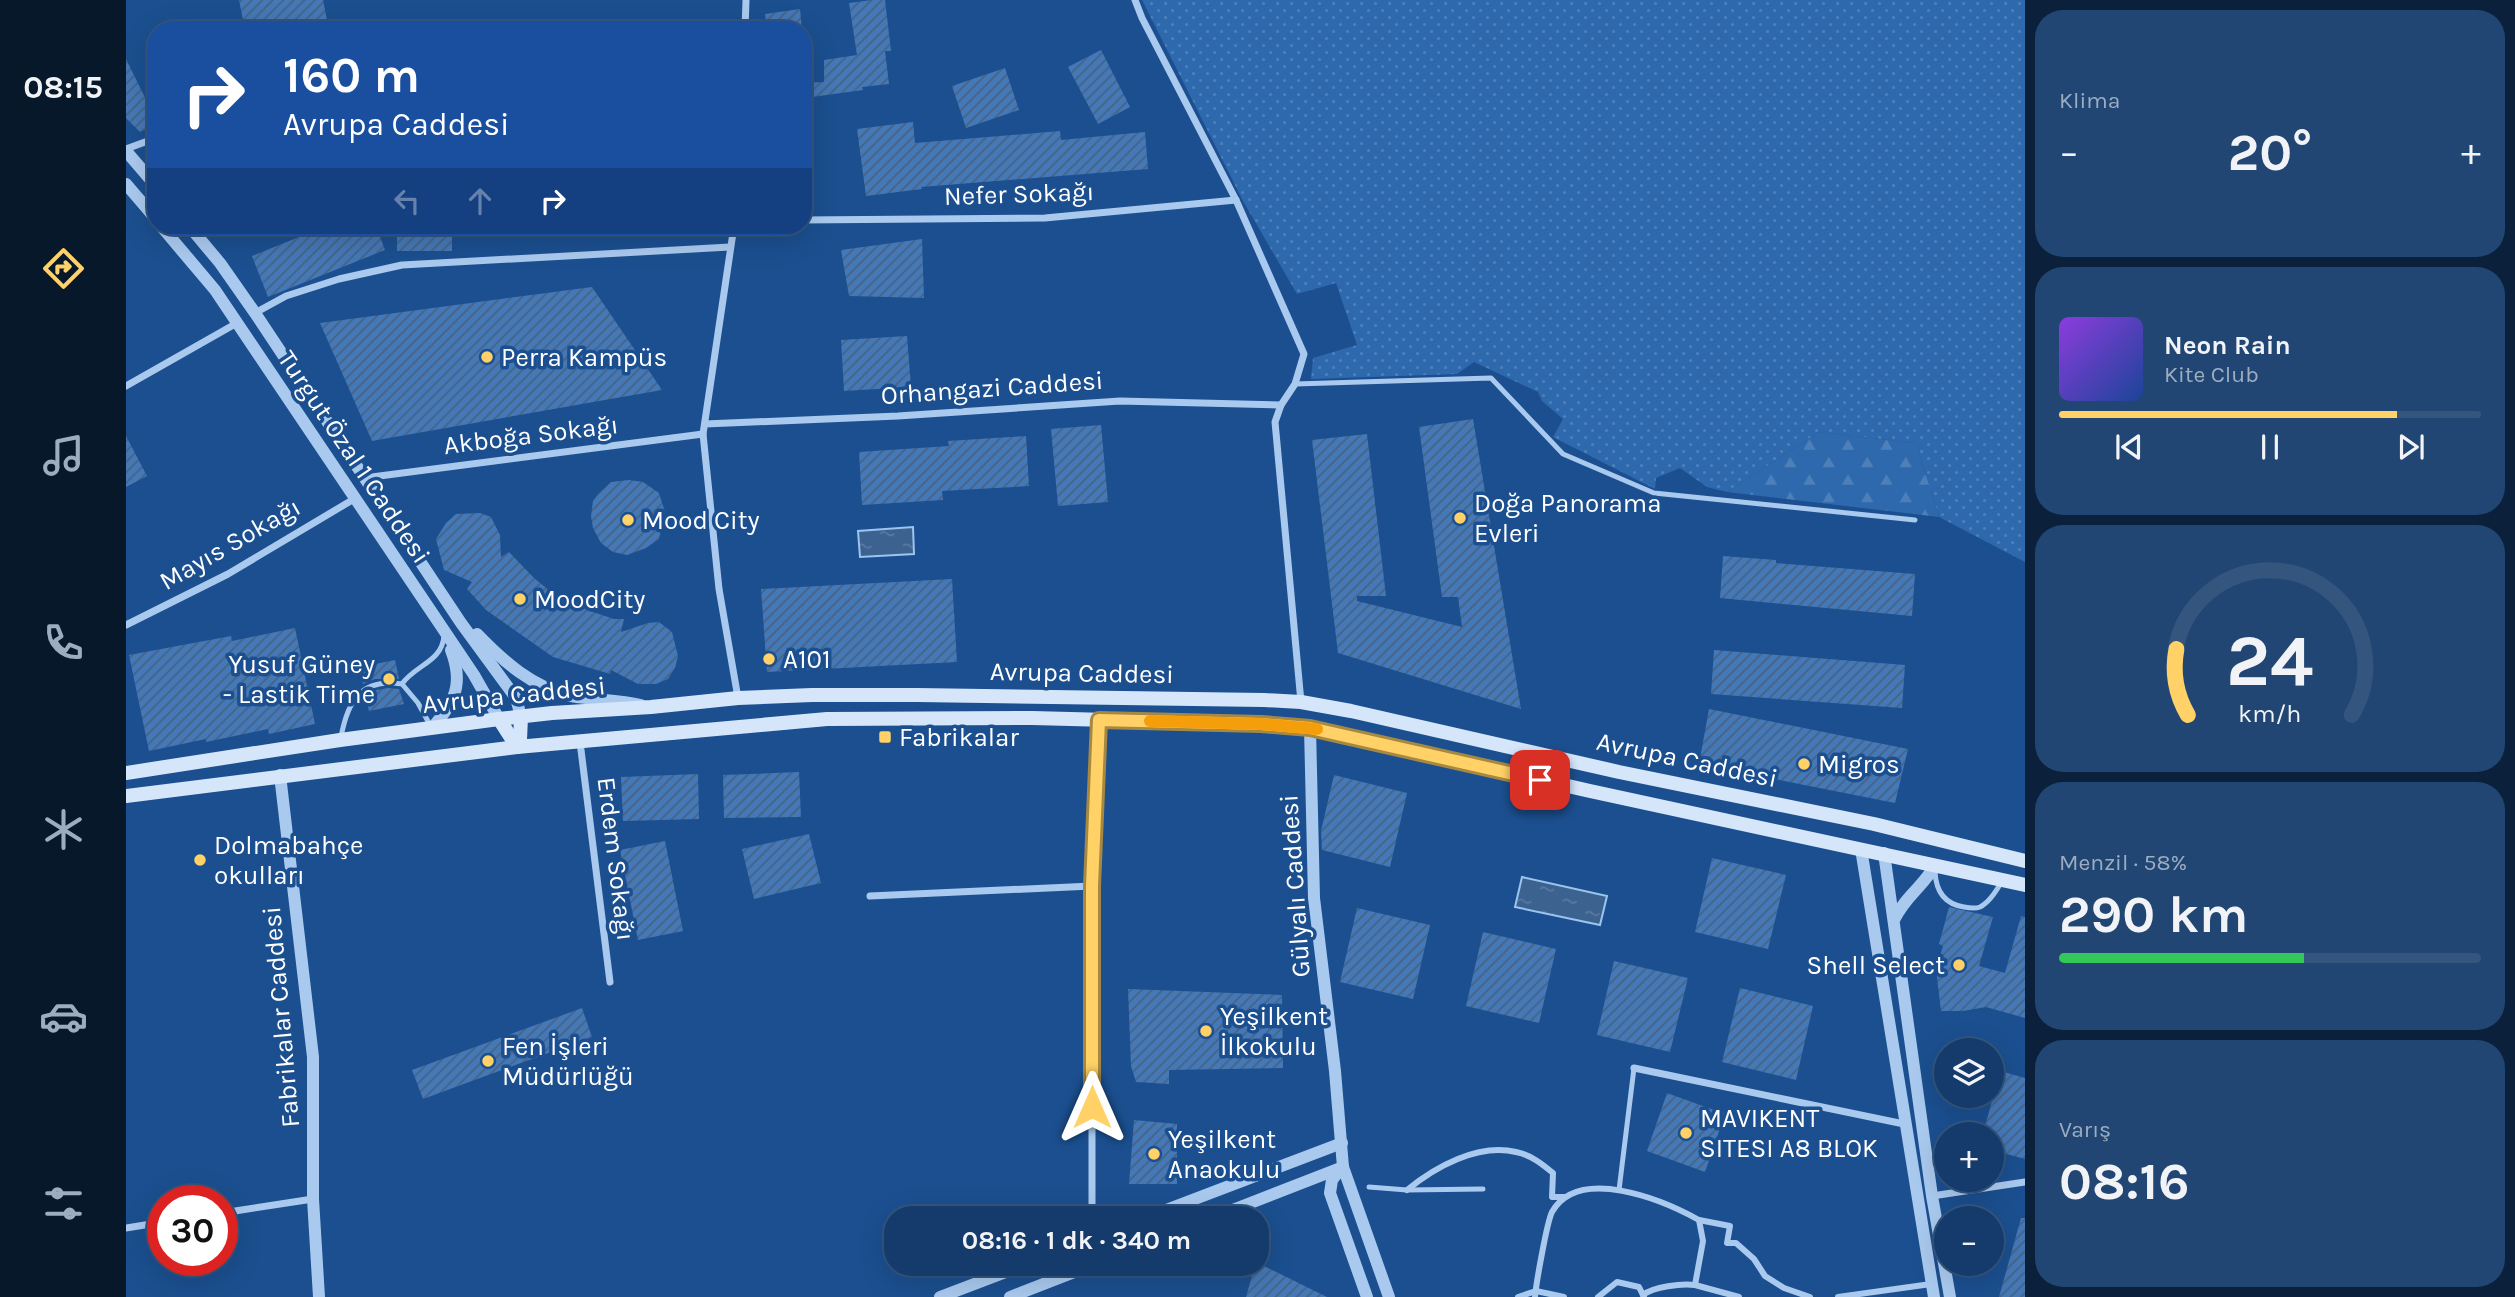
<!DOCTYPE html>
<html lang="tr">
<meta charset="utf-8">
<style>
:root{--surface:#143b6b;--page:#214673;--text:#f1f3f6;--muted:#9dadc1;--line:#33557e;--accent:#ffd166}
body{margin:0;font-family:Karla,sans-serif;background:var(--page);color:var(--text);height:100vh;display:flex;flex-direction:column;font-size:26px;white-space:nowrap}
*{box-sizing:border-box;margin:0}
p{font-size:23px;color:var(--muted)}
.icon{flex:none;width:38px;height:38px;fill:none;stroke:currentColor;stroke-width:2;stroke-linecap:round;stroke-linejoin:round}
.map{position:relative;flex:1;overflow:hidden}
.sheet{display:flex;flex-direction:column;gap:10px;padding:10px;background:#0b203b;width:490px}
.sheet>*{flex:none}
.guide{position:absolute;left:21px;top:21px;width:665px;height:214px;border-radius:28px;box-shadow:0 7px 28px #0002,0 0 0 2px var(--line);background:#1a4fa0;color:#fff;overflow:hidden}
.buttons{position:absolute;left:1808px;top:1038px;display:grid;gap:14px}
.buttons a{display:grid;place-items:center;width:70px;height:70px;border-radius:50%;background:var(--surface);box-shadow:0 7px 28px #0002,0 0 0 2px var(--line);font-size:35px}
.speed{position:absolute;left:21px;top:1185px;display:flex;gap:14px;font-size:35px;font-weight:700;text-align:center}
.speed>*{display:grid;place-content:center;width:91px;height:91px;border-radius:50%;background:var(--surface);box-shadow:0 7px 28px #0002,0 0 0 2px var(--line);line-height:1}
.speed .limit{border:10px solid #d22;background:#fff;color:#111}
.pin{position:absolute;display:grid;place-items:center;width:60px;height:60px;color:#fff;margin:-30px;border-radius:14px;box-shadow:0 4px 10px #0006}
.me{position:absolute;width:77px;margin:-38px;rotate:0deg;stroke-linejoin:round;filter:drop-shadow(0 0 5px #0008)}
.turn{display:flex;align-items:center;gap:24px;height:147px;padding:0 21px;font-size:32px}
.turn .icon{width:91px;height:91px;stroke-width:2.5}
.turn b{display:block;font-size:49px;line-height:60px}
.lanes{display:flex;align-items:center;height:66px;padding:0 21px;background:#0003;justify-content:center;gap:35px;direction:ltr}
.lanes .off{opacity:.35}
.big{font-size:52px;font-weight:700;line-height:1.1}
.sheet .widget{flex:1;display:flex;flex-direction:column;justify-content:center;gap:10px;min-width:0;padding:0 24px;border-radius:28px;background:var(--page)}
.sheet .dial{align-items:center;gap:0}
.dial svg{height:182px;overflow:visible;fill:none;stroke:var(--line);stroke-width:7;stroke-linecap:round;text-anchor:middle}
.dial text{fill:var(--text);stroke:none}
.song{display:flex;align-items:center;gap:21px}
.cover{width:84px;height:84px;border-radius:10px;background:linear-gradient(135deg,hsl(270 70% 55%),hsl(220 70% 35%))}
.played{height:7px;border-radius:4px;background:linear-gradient(90deg,var(--accent) 80%,var(--line) 80%)}
.keys{display:flex;justify-content:space-around;direction:ltr}
.heat{display:flex;justify-content:space-between;align-items:center;font-size:38px;direction:ltr}
.charge{height:10px;border-radius:5px;background:linear-gradient(90deg,#34c759 58%,var(--line) 0)}
.trip{position:absolute;left:758px;top:1206px;width:385px;height:70px;border-radius:28px;background:var(--surface);box-shadow:0 7px 28px #0002,0 0 0 2px var(--line);font-weight:700;line-height:70px;text-align:center}
main{display:flex;flex:1;min-height:0}
.dock{display:flex;flex-direction:column;width:126px;justify-content:space-around;align-items:center;background:#08182b;color:var(--muted)}
.dock .icon{width:49px;height:49px}
.dock .active{color:var(--accent)}
.dock b{font-size:32px;color:var(--text)}
.map>svg:first-child{display:block}
</style>
<main>
<nav class="dock">
<b>08:15</b>
<svg class="icon active" aria-label="directions" viewBox="0 0 24 24"><path d="M12 3l9 9-9 9-9-9zM9 14v-3h6M13 9l2 2-2 2"/></svg>
<svg class="icon" aria-label="music" viewBox="0 0 24 24"><path d="M9 18V5l10-2v13"/><circle cx="6" cy="18" r="3"/><circle cx="16" cy="16" r="3"/></svg>
<svg class="icon" aria-label="phone" viewBox="0 0 24 24"><path d="M5 4h4l2 5-3 2q2 4 5 5l2-3 5 2v4C11 20 4 13 5 4z"/></svg>
<svg class="icon" aria-label="climate" viewBox="0 0 24 24"><path d="M12 3v18M4 7l16 10M4 17L20 7"/></svg>
<svg class="icon" aria-label="car" viewBox="0 0 24 24"><path d="M5 17H2v-5l4-1 3-4h7l3 4 3 1v5h-3M9 17h6M6 11h13"/><circle cx="7" cy="17" r="2"/><circle cx="17" cy="17" r="2"/></svg>
<svg class="icon" aria-label="filters" viewBox="0 0 24 24"><path d="M4 7h16M4 17h16"/><circle cx="9" cy="7" r="2"/><circle cx="15" cy="17" r="2"/></svg>
</nav>
<div class="map">
<svg width="1899" height="1297" viewBox="0 0 1899 1297">
<defs>
<pattern id="grass-dots" width="8" height="8" patternUnits="userSpaceOnUse" patternTransform="scale(1.75)"><rect width="8" height="8" fill="#2e69ad"/><path d="M2 2h.1M6 6h.1" fill="none" stroke="#4d80b9" stroke-width="1.8" stroke-linecap="round"/></pattern>
<pattern id="forest-firs" width="22" height="20" patternUnits="userSpaceOnUse" patternTransform="scale(1.75)"><rect width="22" height="20" fill="#2e69ad"/><path d="M5 1l3.5 6h-7zM16 11l3.5 6h-7z" fill="#4d80b9"/></pattern>
<pattern id="water-ripples" width="26" height="14" patternUnits="userSpaceOnUse" patternTransform="scale(1.75)"><rect width="26" height="14" fill="#3c6290"/><path d="M2 4q2-2 4 0t4 0M15 11q2-2 4 0t4 0" fill="none" stroke="#597aa1"/></pattern>
<pattern id="building-hatch" width="6" height="6" patternUnits="userSpaceOnUse" patternTransform="scale(1.75)"><rect width="6" height="6" fill="#4478b7"/><path d="M-1 1l2-2M0 6l6-6M5 7l2-2" fill="none" stroke="#486282"/></pattern>
</defs>
<rect width="100%" height="100%" fill="#1b4f8f"/>
<!-- grass -->
<polygon fill="url(#grass-dots)" points="1016,0 1899,0 1899,562 1813,517 1790,443 1693,432 1601,492 1581,487 1554,468 1530,478 1529,489 1427,437 1437,419 1416,401 1412,392 1348,362 1331,374 1185,379 1187,358 1231,345 1210,283 1171,294 1117,201"/>
<!-- forest -->
<polygon fill="url(#forest-firs)" points="1693,432 1790,443 1813,517 1601,492"/>
<!-- water -->
<g fill="url(#water-ripples)" stroke="#9cc4f0" stroke-width="2">
<polygon points="787,527 788,554 734,557 732,531"/>
<polygon points="1396,877 1481,896 1474,925 1389,907"/>
</g>
<!-- building -->
<g fill="url(#building-hatch)">
<polygon points="113,0 197,0 203,30 119,30"/>
<polygon points="746,0 759,0 765,51 759,51 763,84 736,87 737,90 679,98 677,83 698,82 698,60 731,55 723,3"/>
<polygon points="674,9 676,30 641,30 639,14"/>
<polygon points="975,50 1004,107 972,124 942,67"/>
<polygon points="0,59 30,120 30,124 14,132 0,118"/>
<polygon points="879,68 893,110 840,128 826,86"/>
<polygon points="787,122 789,143 934,131 935,140 1019,132 1022,169 795,187 796,189 740,196 731,129"/>
<polygon points="200,226 250,226 259,250 142,297 126,256"/>
<rect x="271" y="226" width="55" height="25"/>
<polygon points="796,239 798,298 723,296 715,250"/>
<polygon points="466,287 536,390 246,441 194,323"/>
<polygon points="781,336 785,387 718,391 715,340"/>
<polygon points="1347,419 1395,709 1212,653 1186,440 1241,434 1260,596 1231,596 1231,601 1336,627 1332,597 1316,597 1293,427"/>
<polygon points="975,425 982,502 932,506 925,429"/>
<polygon points="0,436 21,476 0,487"/>
<polygon points="900,436 903,486 816,491 817,500 736,505 733,452 823,446 822,441"/>
<polygon points="503,480 517,482 533,493 539,512 533,539 520,548 501,555 487,552 475,543 467,528 465,516 467,501 472,494 485,482"/>
<polygon points="354,513 365,517 374,535 375,557 383,552 408,578 430,596 464,611 488,619 498,619 495,632 522,623 533,622 546,632 552,656 549,668 542,679 530,684 512,684 485,670 484,674 427,657 360,610 341,589 346,582 318,570 310,539 320,523 330,514"/>
<polygon points="1597,556 1650,560 1650,563 1789,574 1786,616 1594,598"/>
<polygon points="826,579 831,662 641,672 635,589"/>
<polygon points="169,628 189,724 143,734 142,729 80,742 80,739 23,751 3,655 105,636 106,641"/>
<polygon points="1588,650 1779,665 1776,708 1585,694"/>
<polygon points="269,660 273,679 249,679 237,684 234,667"/>
<polygon points="262,688 273,689 278,704 243,711 239,696 251,690"/>
<polygon points="1583,709 1782,749 1769,803 1573,764"/>
<polygon points="673,772 675,817 598,818 597,775"/>
<polygon points="572,774 573,819 497,821 495,777"/>
<polygon points="1208,775 1281,793 1264,867 1196,850 1195,831"/>
<polygon points="683,834 695,883 628,899 616,849"/>
<polygon points="539,841 557,931 512,940 494,850"/>
<polygon points="1586,858 1660,875 1642,949 1569,932"/>
<polygon points="1823,907 1867,917 1853,966 1879,973 1895,916 1899,917 1899,1018 1860,1007 1837,1011 1815,1011 1810,969 1817,946 1813,944"/>
<polygon points="1231,908 1304,925 1287,999 1214,982"/>
<polygon points="1357,932 1430,949 1413,1023 1340,1006"/>
<polygon points="1488,961 1562,978 1544,1052 1471,1035"/>
<polygon points="1614,988 1687,1006 1670,1080 1596,1062"/>
<polygon points="1002,989 1156,995 1157,1068 1043,1070 1043,1084 1010,1082 1005,1066"/>
<polygon points="456,1008 466,1037 297,1099 286,1070"/>
<polygon points="1874,1071 1899,1078 1899,1159 1866,1150 1866,1134 1857,1134"/>
<polygon points="1541,1093 1599,1114 1579,1172 1521,1151"/>
<polygon points="1008,1120 1051,1124 1051,1184 1003,1184"/>
<polygon points="1895,1218 1899,1218 1899,1297 1873,1297"/>
<polygon points="1130,1262 1201,1297 1120,1297"/>
</g>
<g fill="none" stroke-linecap="round" stroke-linejoin="round">
<!-- service -->
<g stroke="#a9c9ee" stroke-width="5">
<polyline points="1169,384 1365,378 1437,454 1528,493 1789,520"/>
<path d="M276,684C289,665 316,662 318,636"/>
<path d="M215,737C222,700 235,678 276,684L292,703L304,725"/>
<path d="M1809,872C1810,891 1818,904 1838,907C1843,908 1849,909 1854,907C1864,902 1871,890 1876,881"/>
<polyline points="1243,1187 1281,1190 1357,1189"/>
<polyline points="1493,1190 1508,1068"/>
</g>
<!-- pedestrian -->
<g stroke="#a9c9ee" stroke-width="6">
<path d="M1281,1190C1309,1167 1352,1143 1390,1152C1405,1155 1416,1164 1427,1173L1426,1197H1439"/>
<polyline points="1573,1220 1604,1226 1601,1243 1610,1243 1628,1259 1639,1276 1658,1288 1684,1297"/>
<path d="M1517,1295C1527,1287 1556,1283 1569,1285"/>
<polyline points="1392,1297 1410,1291 1438,1297"/>
<path d="M1409,1297C1410,1284 1421,1222 1426,1212C1453,1165 1537,1200 1573,1220L1577,1241L1569,1285L1613,1297"/>
<polyline points="1472,1297 1491,1282 1513,1287 1518,1297"/>
<polyline points="1712,1297 1805,1284"/>
</g>
<!-- minor -->
<g stroke="#a9c9ee" stroke-width="7">
<polyline points="1009,0 1016,18 1110,200 1178,354 1169,384 1155,405 1149,422 1175,702"/>
<polyline points="619,30 620,0"/>
<polyline points="0,149 30,138"/>
<polyline points="677,220 919,218 1110,200"/>
<polyline points="608,226 577,434 593,589 612,698"/>
<polyline points="129,313 160,296 213,279 276,265 604,247"/>
<polyline points="0,386 111,323"/>
<polyline points="579,424 772,416 994,401 1155,405"/>
<polyline points="238,478 577,434"/>
<polyline points="0,625 102,574 228,499"/>
<polyline points="454,742 484,982"/>
<polyline points="744,896 966,886"/>
<polyline points="1508,1068 1778,1124"/>
<polyline points="1806,1196 1899,1182"/>
<polyline points="96,1213 187,1199"/>
<polyline points="966,1218 966,886 973,720"/>
<polyline points="0,1228 37,1222"/>
</g>
<!-- tertiary -->
<g stroke="#a9c9ee" stroke-width="12">
<polyline points="0,151 30,186"/>
<polyline points="0,184 30,219"/>
<polyline points="35,226 89,290 348,675 373,719"/>
<polyline points="63,226 94,263 129,313 335,623 390,698 395,717"/>
<path d="M351,634C377,661 407,688 445,696C468,700 492,700 515,705"/>
<path d="M306,728C329,702 338,684 325,650"/>
<polyline points="1184,728 1188,898 1209,1071 1217,1167 1263,1297"/>
<polyline points="154,775 187,1057 187,1199 193,1297"/>
<polyline points="1735,849 1808,1297"/>
<polyline points="1758,853 1806,1196 1824,1297"/>
<path d="M1768,920C1779,896 1799,885 1809,865"/>
<polyline points="1216,1167 1206,1180 1204,1193 1241,1297"/>
<polyline points="1019,1218 1216,1143"/>
<polyline points="1086,1218 1217,1167"/>
<polyline points="814,1297 901,1264"/>
<polyline points="884,1297 969,1264"/>
</g>
<!-- secondary -->
<g stroke="#d6e6fa" stroke-width="14">
<polyline points="373,719 391,747"/>
<polyline points="391,747 394,740 395,717"/>
<polyline points="0,773 214,740 373,719 426,713 525,707 612,698 686,695 791,695 1138,700 1175,702 1225,711 1493,772 1748,824 1899,861"/>
<polyline points="0,796 391,747 701,719 906,718 1135,724 1184,728 1214,734 1464,791 1899,885"/>
</g>
</g>
<g fill="none" stroke-linecap="round" stroke-linejoin="round">
<defs>
<polyline id="route" points="966,1107 966,886 973,720 1135,724 1184,728 1414,780"/>
</defs>
<!-- route casing -->
<use href="#route" stroke="#a68842" stroke-width="18"/>
<!-- route -->
<use href="#route" stroke="#ffd166" stroke-width="12"/>
<!-- slow -->
<polyline stroke="#f59e0b" stroke-width="12" points="1024,721 1135,724 1191,729"/>
</g>
<!-- markers -->
<g fill="#ffd166" stroke="#1b4f8f" stroke-width="2.5">
<circle cx="361" cy="357" r="7"/>
<circle cx="1334" cy="518" r="7"/>
<circle cx="502" cy="520" r="7"/>
<circle cx="394" cy="599" r="7"/>
<circle cx="643" cy="659" r="7"/>
<circle cx="263" cy="679" r="7"/>
<rect x="752" y="730" width="14" height="14" rx="3.5"/>
<circle cx="1678" cy="764" r="7"/>
<circle cx="74" cy="860" r="7"/>
<circle cx="1833" cy="965" r="7"/>
<circle cx="1080" cy="1031" r="7"/>
<circle cx="362" cy="1061" r="7"/>
<circle cx="1560" cy="1133" r="7"/>
<circle cx="1028" cy="1154" r="7"/>
</g>
<g text-anchor="middle" dominant-baseline="central" stroke-width="7" stroke-linejoin="round" paint-order="stroke">
<!-- street labels -->
<g font-size="26" fill="#fff" stroke="#1b4f8f">
<text transform="translate(893 194) rotate(-2)">Nefer Sokağı</text>
<text transform="translate(866 388) rotate(-4)">Orhangazi Caddesi</text>
<text transform="translate(405 435) rotate(-7)">Akboğa Sokağı</text>
<text transform="translate(228 457) rotate(56)">Turgut Özal 1 Caddesi</text>
<text transform="translate(104 544) rotate(-30)">Mayıs Sokağı</text>
<text transform="translate(956 673) rotate(1)">Avrupa Caddesi</text>
<text transform="translate(388 695) rotate(-6)">Avrupa Caddesi</text>
<text transform="translate(1561 760) rotate(12)">Avrupa Caddesi</text>
<text transform="translate(490 859) rotate(83)">Erdem Sokağı</text>
<text transform="translate(1169 886) rotate(-94)">Gülyalı Caddesi</text>
<text transform="translate(155 1017) rotate(-95)">Fabrikalar Caddesi</text>
</g>
<!-- poi labels -->
<g font-size="26" fill="#fff" stroke="#1b4f8f" text-anchor="start">
<text x="375" y="357">Perra Kampüs</text>
<text x="1348" y="503">Doğa Panorama<tspan x="1348" dy="30">Evleri</tspan></text>
<text x="516" y="520">Mood City</text>
<text x="408" y="599">MoodCity</text>
<text x="657" y="659">A101</text>
<text x="249" y="664" text-anchor="end">Yusuf Güney<tspan x="249" dy="30">- Lastik Time</tspan></text>
<text x="773" y="737">Fabrikalar</text>
<text x="1692" y="764">Migros</text>
<text x="88" y="845">Dolmabahçe<tspan x="88" dy="30">okulları</tspan></text>
<text x="1819" y="965" text-anchor="end">Shell Select</text>
<text x="1094" y="1016">Yeşilkent<tspan x="1094" dy="30">İlkokulu</tspan></text>
<text x="376" y="1046">Fen İşleri<tspan x="376" dy="30">Müdürlüğü</tspan></text>
<text x="1574" y="1118">MAVIKENT<tspan x="1574" dy="30">SITESI A8 BLOK</tspan></text>
<text x="1042" y="1139">Yeşilkent<tspan x="1042" dy="30">Anaokulu</tspan></text>
</g>
</g>
</svg>
<div class="buttons">
<a><svg class="icon" aria-label="layers" viewBox="0 0 24 24"><path d="M12 4l9 5-9 5-9-5zM3 14l9 5 9-5"/></svg></a>
<a>+</a>
<a>−</a>
</div>
<div class="speed"><div class="limit">30</div></div>
<div class="pin" style="left:1414px;top:780px;background:#d93025"><svg class="icon" aria-label="arrive" viewBox="0 0 24 24"><path d="M6 21V4h12l-3 4 3 4H6"/></svg></div>
<svg class="me" style="left:966px;top:1107px" viewBox="-20 -20 40 40"><path d="M0-17L14 15 0 8-14 15z" fill="#ffd166" stroke="#fff" stroke-width="4"/></svg>
<div class="trip">08:16 · 1 dk · 340 m</div>
<div class="guide">
<div class="turn"><svg class="icon" aria-label="right" viewBox="0 0 24 24"><path d="M7 20v-9h11M14 6l5 5-5 5"/></svg><div><b>160 m</b>Avrupa Caddesi</div></div>
<div class="lanes"><svg class="icon off" aria-label="left" viewBox="0 0 24 24"><path d="M17 20v-9H6M10 6l-5 5 5 5"/></svg><svg class="icon off" aria-label="ahead" viewBox="0 0 24 24"><path d="M12 20V5M6 11l6-6 6 6"/></svg><svg class="icon" aria-label="right" viewBox="0 0 24 24"><path d="M7 20v-9h11M14 6l5 5-5 5"/></svg></div>
</div>
</div>
<section class="sheet">
<div class="widget"><p>Klima</p>
<div class="heat"><a>−</a><b class="big">20°</b><a>+</a></div>
</div>
<div class="widget">
<div class="song"><i class="cover"></i><div><b>Neon Rain</b><p>Kite Club</p></div></div>
<div class="played"></div>
<div class="keys"><svg class="icon" aria-label="previous" viewBox="0 0 24 24"><path d="M18 5L8 12l10 7zM5 5v14"/></svg><svg class="icon" aria-label="pause" viewBox="0 0 24 24"><path d="M8 5v14M16 5v14"/></svg><svg class="icon" aria-label="next" viewBox="0 0 24 24"><path d="M6 5l10 7-10 7zM19 5v14"/></svg></div>
</div>
<div class="widget dial"><svg viewBox="0 0 100 80">
<path d="M14 69A42 42 0 1 1 86 69"/>
<path d="M14 69A42 42 0 0 1 9 40" stroke="#ffd166"/>
<text x="50" y="56" font-size="32" font-weight="700">24</text>
<text x="50" y="72" font-size="11">km/h</text>
</svg></div>
<div class="widget"><p>Menzil · 58%</p><b class="big">290 km</b><div class="charge"></div></div>
<div class="widget"><p>Varış</p><b class="big">08:16</b></div>
</section>
</main>
